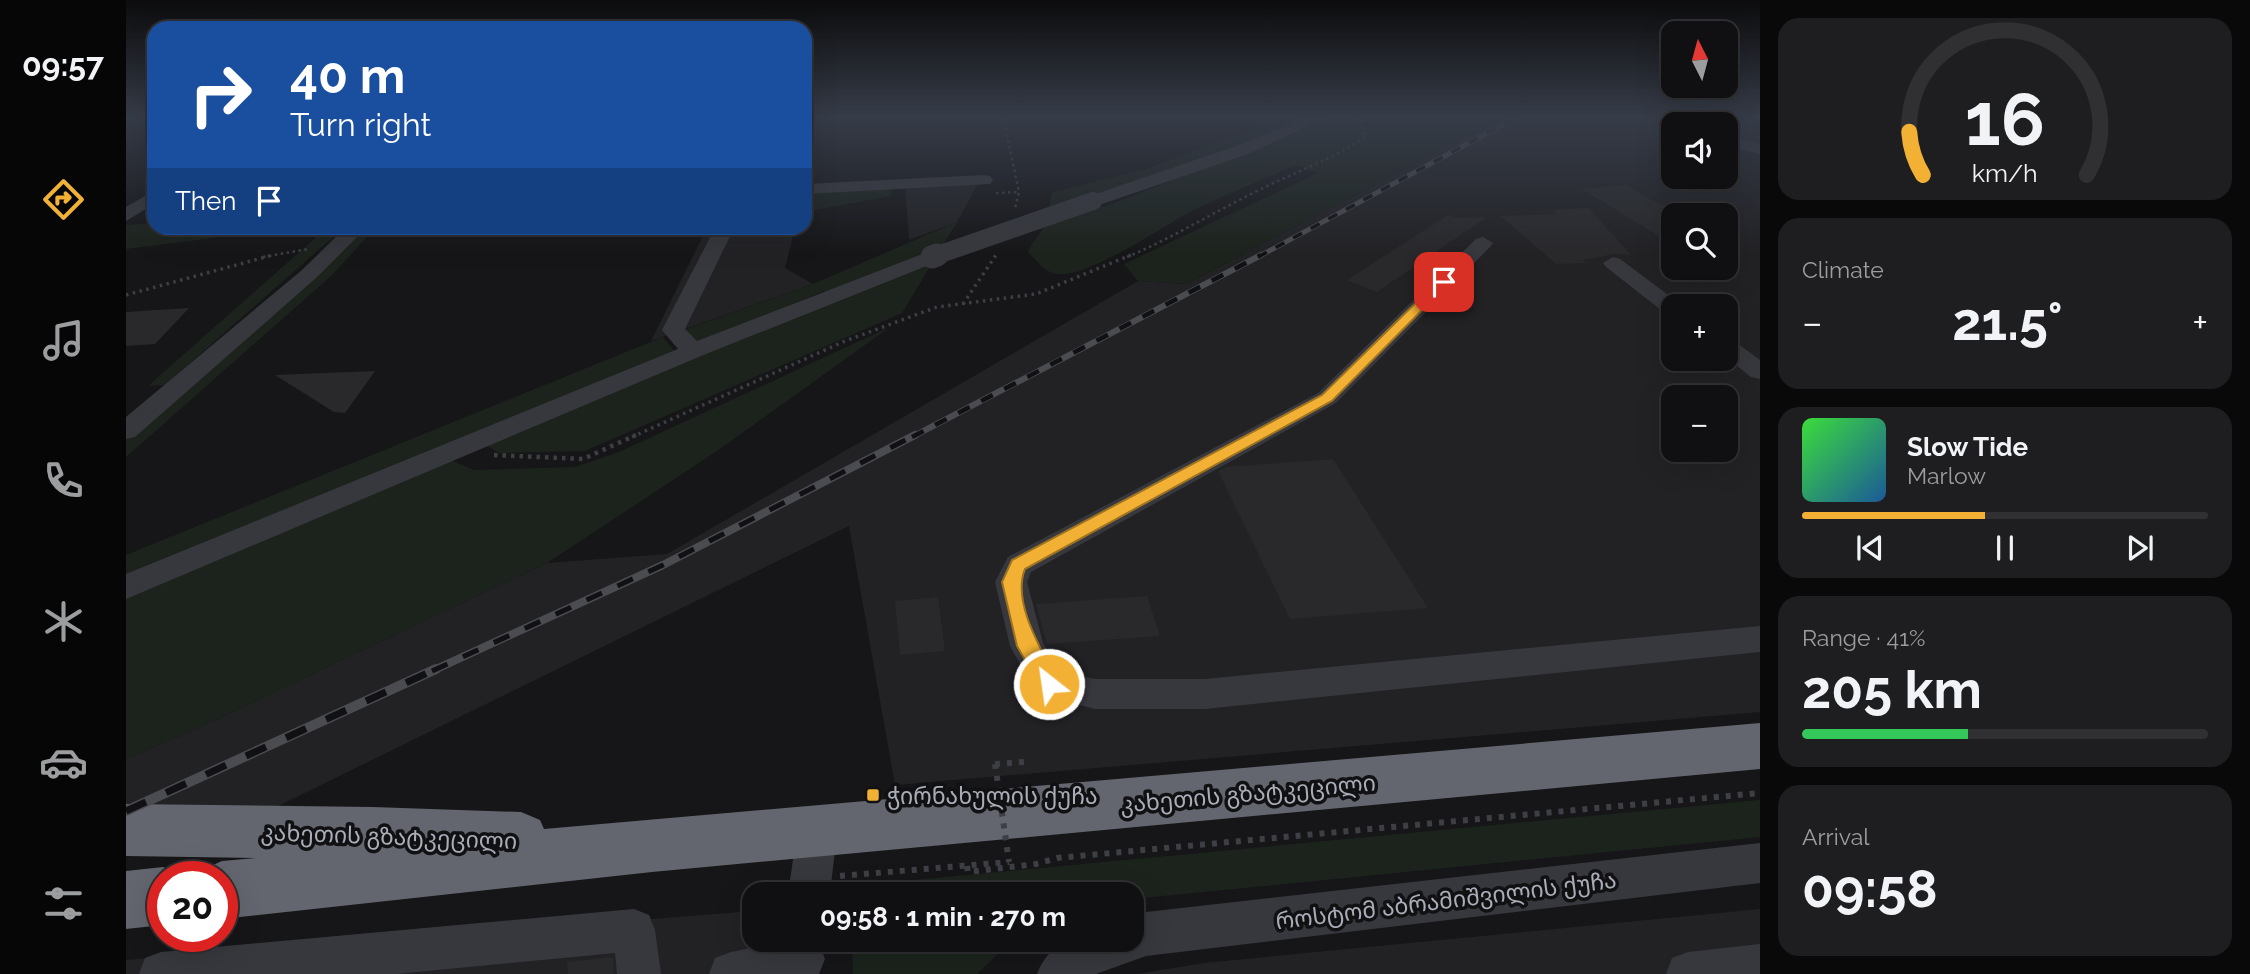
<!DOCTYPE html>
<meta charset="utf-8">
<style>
:root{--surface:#101012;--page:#1e1e20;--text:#f1f3f6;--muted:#9c9d9f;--line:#303032;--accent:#f2b134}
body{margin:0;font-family:Raleway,"Noto Sans Georgian",sans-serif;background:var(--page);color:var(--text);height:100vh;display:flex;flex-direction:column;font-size:26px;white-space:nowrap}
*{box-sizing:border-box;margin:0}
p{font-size:23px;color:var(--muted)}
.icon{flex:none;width:38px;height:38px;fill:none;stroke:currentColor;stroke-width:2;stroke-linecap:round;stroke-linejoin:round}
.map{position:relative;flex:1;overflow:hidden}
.panel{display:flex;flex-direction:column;gap:18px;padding:18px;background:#09090a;width:490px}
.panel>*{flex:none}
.hud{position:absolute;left:21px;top:21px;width:665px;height:214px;border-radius:21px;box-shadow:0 7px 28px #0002,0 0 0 2px var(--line);background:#1a4fa0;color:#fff;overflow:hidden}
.needle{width:46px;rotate:354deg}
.fabs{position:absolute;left:1535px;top:21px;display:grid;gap:14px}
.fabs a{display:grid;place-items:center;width:77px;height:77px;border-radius:14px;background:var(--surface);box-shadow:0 7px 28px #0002,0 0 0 2px var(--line);font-size:35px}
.speed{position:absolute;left:21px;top:861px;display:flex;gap:14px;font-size:35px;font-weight:700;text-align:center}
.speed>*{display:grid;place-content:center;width:91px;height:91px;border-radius:50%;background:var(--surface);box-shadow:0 7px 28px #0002,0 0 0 2px var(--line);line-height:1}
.speed .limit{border:10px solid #d22;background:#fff;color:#111}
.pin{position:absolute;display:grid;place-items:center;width:60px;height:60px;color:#fff;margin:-30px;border-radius:14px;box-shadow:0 4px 10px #0006}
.me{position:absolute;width:77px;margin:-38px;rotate:330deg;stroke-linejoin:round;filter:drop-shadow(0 0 5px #0008)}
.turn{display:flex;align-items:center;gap:24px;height:147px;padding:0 28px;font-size:32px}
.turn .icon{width:91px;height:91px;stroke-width:2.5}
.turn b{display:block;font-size:49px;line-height:60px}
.then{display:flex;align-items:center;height:66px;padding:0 28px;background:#0003;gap:14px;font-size:26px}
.big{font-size:52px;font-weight:700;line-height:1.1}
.panel .tile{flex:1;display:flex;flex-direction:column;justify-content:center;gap:10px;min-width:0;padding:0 24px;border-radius:21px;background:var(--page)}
.panel .dial{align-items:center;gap:0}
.dial svg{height:182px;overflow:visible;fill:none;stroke:var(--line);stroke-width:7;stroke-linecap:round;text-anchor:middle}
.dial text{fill:var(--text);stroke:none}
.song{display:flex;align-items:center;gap:21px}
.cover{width:84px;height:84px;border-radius:10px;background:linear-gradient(135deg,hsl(120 70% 55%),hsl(210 70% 35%))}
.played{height:7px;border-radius:4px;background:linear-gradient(90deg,var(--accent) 45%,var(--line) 45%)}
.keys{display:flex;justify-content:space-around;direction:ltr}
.heat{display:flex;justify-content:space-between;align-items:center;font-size:38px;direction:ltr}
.charge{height:10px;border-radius:5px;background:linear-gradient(90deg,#34c759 41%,var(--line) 0)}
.trip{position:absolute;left:616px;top:882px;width:402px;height:70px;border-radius:21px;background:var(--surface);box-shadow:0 7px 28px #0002,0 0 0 2px var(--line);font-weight:700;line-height:70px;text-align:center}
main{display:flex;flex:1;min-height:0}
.tab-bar{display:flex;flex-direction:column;width:126px;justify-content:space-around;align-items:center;background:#060607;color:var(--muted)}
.tab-bar .icon{width:49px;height:49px}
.tab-bar .active{color:var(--accent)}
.tab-bar b{font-size:32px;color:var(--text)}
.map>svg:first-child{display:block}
</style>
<main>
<nav class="tab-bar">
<b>09:57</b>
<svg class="icon active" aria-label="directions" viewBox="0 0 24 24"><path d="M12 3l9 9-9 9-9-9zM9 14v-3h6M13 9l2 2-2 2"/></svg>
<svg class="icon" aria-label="music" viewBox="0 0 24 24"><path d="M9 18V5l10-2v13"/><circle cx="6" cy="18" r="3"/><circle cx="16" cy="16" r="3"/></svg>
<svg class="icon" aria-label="phone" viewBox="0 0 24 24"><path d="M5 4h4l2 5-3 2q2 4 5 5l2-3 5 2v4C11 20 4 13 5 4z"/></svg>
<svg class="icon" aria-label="climate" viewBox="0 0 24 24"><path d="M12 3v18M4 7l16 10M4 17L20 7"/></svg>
<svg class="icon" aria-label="car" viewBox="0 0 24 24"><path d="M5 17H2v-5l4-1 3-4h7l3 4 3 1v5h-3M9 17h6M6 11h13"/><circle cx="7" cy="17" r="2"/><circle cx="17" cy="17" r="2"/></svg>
<svg class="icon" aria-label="filters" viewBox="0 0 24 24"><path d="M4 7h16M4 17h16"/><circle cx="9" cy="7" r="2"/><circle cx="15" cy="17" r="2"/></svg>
</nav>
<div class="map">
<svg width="1634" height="974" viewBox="0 0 1634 974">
<rect width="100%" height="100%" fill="#161618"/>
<!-- built -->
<g fill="#222225" fill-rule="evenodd">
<path d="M1376,118H1634V712L769,785L723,526L136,814L0,810V759L66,731L421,563L541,554L1012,281L1060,284ZM1547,124H1600V177H1547ZM1547,215H1600V268H1547ZM1547,306H1600V359H1547ZM1547,397H1600V450H1547Z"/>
<polygon points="854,180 831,222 783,240 779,184"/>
<polygon points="581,228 669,228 659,268 687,284 525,341"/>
<polygon points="1634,909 1634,974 1011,974 1078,963"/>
<polygon points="628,911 628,939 619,974 0,974 0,960"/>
</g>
<!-- green -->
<g fill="#1c231d">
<path d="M1155,118H1177L1093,153L959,199L978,207L1205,118H1376L1060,284L1012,281L998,264L1192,173L1170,165C1134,181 1097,195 1062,213C1035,228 961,278 931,274C919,273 910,260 902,252C906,241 913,236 918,227C923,217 922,203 927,192L1020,169Z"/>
<polygon points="760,185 766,192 764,196 679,212 679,189"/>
<polygon points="831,222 776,313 459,451 373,453 360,445 706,296 698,291 569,345 555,331 687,284"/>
<polygon points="28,223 28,228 211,228 214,231 39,385 22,386 195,233 128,233 0,249 0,225"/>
<polygon points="236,228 418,228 370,237 242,236 205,276 0,457 0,436 192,274"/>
<polygon points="764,327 591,451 421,563 66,731 0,759 0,594 322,459 348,470 449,467 493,452"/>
<polygon points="537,337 551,354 0,578 0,555"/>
<polygon points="1634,800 1634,837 1006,899 1006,894 745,894 756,883"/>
<polygon points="726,940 886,940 851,974 727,974"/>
</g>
<!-- building -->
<g fill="#29292c">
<polygon points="1500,185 1547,212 1547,245 1456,189"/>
<polygon points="1463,208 1505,255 1488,254 1457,260 1461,263 1430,264 1374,216 1431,214 1426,210"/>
<polygon points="1322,215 1331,218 1361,217 1251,292 1221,280"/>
<polygon points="63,308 29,344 0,346 0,312"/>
<polygon points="249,371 219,413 208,412 149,375"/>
<polygon points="1207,459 1302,608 1164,619 1092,471 1100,467"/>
<polygon points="1021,596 1034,636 921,644 910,604"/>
<polygon points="812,597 819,651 774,655 769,601"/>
<polygon points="487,957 488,974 442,974 441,962"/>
</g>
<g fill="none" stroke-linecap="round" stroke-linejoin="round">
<!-- path-far3 -->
<g stroke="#3d3f44" stroke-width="2.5" stroke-dasharray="2.5 3.5" stroke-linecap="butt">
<polyline points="874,118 879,126 893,192 889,208"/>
<polyline points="0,126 28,125"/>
<polyline points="870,193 893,192"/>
<polyline points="137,257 182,249"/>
<path d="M1001,257C1044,239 1083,215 1125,194C1164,174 1203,161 1240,137L1233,122L1226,118"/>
</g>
<!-- path-far2 -->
<g stroke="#3d3f44" stroke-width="3.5" stroke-dasharray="2.5 4.5" stroke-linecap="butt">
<polyline points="0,295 147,255"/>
<polyline points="837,304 870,255"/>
<polyline points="506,437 719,341 811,307 910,294 1005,255"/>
</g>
<!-- path-far1 -->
<polyline stroke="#3d3f44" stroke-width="4.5" stroke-dasharray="3.5 5" stroke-linecap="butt" points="368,455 457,459 510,435"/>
<!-- path -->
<g stroke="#3d3f44" stroke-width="6" stroke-dasharray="5 7" stroke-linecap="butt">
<polyline points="869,764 898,762"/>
<polyline points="841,866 842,872 910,864 931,858 1634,793"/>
<polyline points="714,876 883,862"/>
</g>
<!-- minor -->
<g fill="#37383d" fill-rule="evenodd">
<polygon points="1179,118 1200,118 1122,154 973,205 967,207 958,201 961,197 1110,146"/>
<polygon points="1593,118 1611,118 1600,126 1593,124"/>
<polygon points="1600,136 1634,144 1634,154 1600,146"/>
<polygon points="858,175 864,176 867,180 864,184 679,194 679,184"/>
<polygon points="28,191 28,204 0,221 0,207"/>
<polygon points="219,228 240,228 190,278 9,437 0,439 0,417 176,270"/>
<polygon points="589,228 608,228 559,329 571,341 799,253 806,251 816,257 813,261 575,356 0,599 0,574 552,349 536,330"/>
<polygon points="1357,237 1367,243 1364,247 1210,403 905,572 901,582 917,643 934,672 969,679 1079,679 1634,626 1634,652 1079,709 969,709 911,694 884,646 869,582 882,557 1192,393 1350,239"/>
<polygon points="1487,257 1494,259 1557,306 1547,306 1547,315 1539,313 1480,267 1477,263"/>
<polygon points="1600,339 1608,341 1634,360 1634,379 1625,377 1600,357"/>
<polygon points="691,813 705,818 711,832 704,894 662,894 671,832 677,818"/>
<path d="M1634,843V883L1020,956L970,974H911C929,929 965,940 1006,940V917L1020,912Z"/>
<polygon points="508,909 523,915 529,930 535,974 491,974 489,953 270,974 13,974 19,958 35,952"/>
<polygon points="664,940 684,940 693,943 699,959 693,974 583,974 589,958 605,952"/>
<polygon points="1634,944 1634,974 1540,974 1546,958 1562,952"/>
</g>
<!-- highway -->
<g fill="#63666e" fill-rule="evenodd">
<polygon points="1634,723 1634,769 526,872 96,919 96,877 73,877 76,870 96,861 131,858 0,856 0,804 247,807 395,812 414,820 418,829"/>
<polygon points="37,867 58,877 37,877 37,925 0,929 0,871"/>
</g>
<defs>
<polyline id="rail-far3" points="1132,257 1389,118"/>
<polyline id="rail-far2" points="786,437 1135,255"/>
<polyline id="rail-far1" points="306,671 537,565 789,435"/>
<polyline id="rail" points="0,811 310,669"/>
</defs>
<!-- rail-far3 casing -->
<use href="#rail-far3" stroke="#4a4c52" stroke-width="5"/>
<!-- rail-far2 casing -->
<use href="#rail-far2" stroke="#4a4c52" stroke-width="6"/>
<!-- rail-far1 casing -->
<use href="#rail-far1" stroke="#4a4c52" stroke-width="8"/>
<!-- rail casing -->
<use href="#rail" stroke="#4a4c52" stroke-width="10"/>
<!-- rail-far3 -->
<use href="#rail-far3" stroke="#111113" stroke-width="3.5" stroke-dasharray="10" stroke-linecap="butt"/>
<!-- rail-far2 -->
<use href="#rail-far2" stroke="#111113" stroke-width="4.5" stroke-dasharray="13" stroke-linecap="butt"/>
<!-- rail-far1 -->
<use href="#rail-far1" stroke="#111113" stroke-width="5" stroke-dasharray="17" stroke-linecap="butt"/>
<!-- rail -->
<use href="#rail" stroke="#111113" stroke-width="7" stroke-dasharray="22" stroke-linecap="butt"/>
<!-- path-bridge -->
<polyline stroke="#3d3f44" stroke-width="6" stroke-dasharray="5 7" stroke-linecap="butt" points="869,764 883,862"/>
<!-- minor-bridge-far1 -->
<polyline stroke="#37383d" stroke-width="18" points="806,257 967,201"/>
<!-- minor-bridge -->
<polyline stroke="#37383d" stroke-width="23" points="806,257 811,255"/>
</g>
<!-- sky -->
<linearGradient id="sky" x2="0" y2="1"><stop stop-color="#0c0c0d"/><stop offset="0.46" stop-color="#363c48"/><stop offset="1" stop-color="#363c48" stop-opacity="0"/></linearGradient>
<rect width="1634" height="254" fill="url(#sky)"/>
<!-- route -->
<path fill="#f2b134" stroke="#9d7322" stroke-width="2" d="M1314,279L1324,282L1206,401L899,569C885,603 918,654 933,684L930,690H916L891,646L876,582L886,560L1196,395Z"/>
<!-- markers -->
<rect fill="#f2b134" stroke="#111113" stroke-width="2.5" x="740" y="788" width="14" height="14" rx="3.5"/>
<g text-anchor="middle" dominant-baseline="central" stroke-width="7" stroke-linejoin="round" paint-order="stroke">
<!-- near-street labels -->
<g font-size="23" fill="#a8adb8" stroke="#111113">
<text transform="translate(1122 793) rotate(-5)">კახეთის გზატკეცილი</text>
<text transform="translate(263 836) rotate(2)">კახეთის გზატკეცილი</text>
<text transform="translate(1320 900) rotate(-7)">როსტომ აბრამიშვილის ქუჩა</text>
</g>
<!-- near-poi labels -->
<g font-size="23" fill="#a8adb8" stroke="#111113" text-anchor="start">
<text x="761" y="795">ჭირნახულის ქუჩა</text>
</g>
</g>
</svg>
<div class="fabs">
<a><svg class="needle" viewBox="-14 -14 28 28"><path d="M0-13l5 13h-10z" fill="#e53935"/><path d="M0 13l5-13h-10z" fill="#9c9d9f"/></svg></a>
<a><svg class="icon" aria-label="sound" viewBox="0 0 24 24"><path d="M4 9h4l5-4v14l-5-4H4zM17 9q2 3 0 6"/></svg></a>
<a><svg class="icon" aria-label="search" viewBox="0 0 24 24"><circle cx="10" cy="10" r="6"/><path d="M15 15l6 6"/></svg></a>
<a>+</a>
<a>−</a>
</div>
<div class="speed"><div class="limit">20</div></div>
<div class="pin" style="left:1318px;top:282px;background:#d93025"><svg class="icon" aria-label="arrive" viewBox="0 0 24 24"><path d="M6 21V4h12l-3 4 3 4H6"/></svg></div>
<svg class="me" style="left:923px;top:684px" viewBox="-20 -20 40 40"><circle r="17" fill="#f2b134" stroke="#fff" stroke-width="3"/><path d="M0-11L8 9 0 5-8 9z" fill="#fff"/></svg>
<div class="trip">09:58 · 1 min · 270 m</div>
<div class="hud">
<div class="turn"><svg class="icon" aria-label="right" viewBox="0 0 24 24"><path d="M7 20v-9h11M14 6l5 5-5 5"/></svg><div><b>40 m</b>Turn right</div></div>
<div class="then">Then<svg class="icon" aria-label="arrive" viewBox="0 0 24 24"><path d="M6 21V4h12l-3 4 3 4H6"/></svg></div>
</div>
</div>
<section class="panel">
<div class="tile dial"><svg viewBox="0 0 100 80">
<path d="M14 69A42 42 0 1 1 86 69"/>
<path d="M14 69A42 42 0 0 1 8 50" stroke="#f2b134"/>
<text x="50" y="56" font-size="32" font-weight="700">16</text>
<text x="50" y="72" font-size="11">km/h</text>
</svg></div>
<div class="tile"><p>Climate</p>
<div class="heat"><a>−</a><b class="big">21.5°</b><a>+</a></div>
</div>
<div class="tile">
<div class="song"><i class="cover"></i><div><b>Slow Tide</b><p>Marlow</p></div></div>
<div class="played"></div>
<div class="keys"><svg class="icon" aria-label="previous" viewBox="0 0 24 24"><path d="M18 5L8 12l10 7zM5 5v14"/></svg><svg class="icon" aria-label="pause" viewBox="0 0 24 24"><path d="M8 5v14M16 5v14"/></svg><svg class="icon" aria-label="next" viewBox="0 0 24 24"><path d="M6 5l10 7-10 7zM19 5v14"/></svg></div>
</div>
<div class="tile"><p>Range · 41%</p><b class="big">205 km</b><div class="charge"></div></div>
<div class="tile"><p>Arrival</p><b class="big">09:58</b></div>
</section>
</main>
